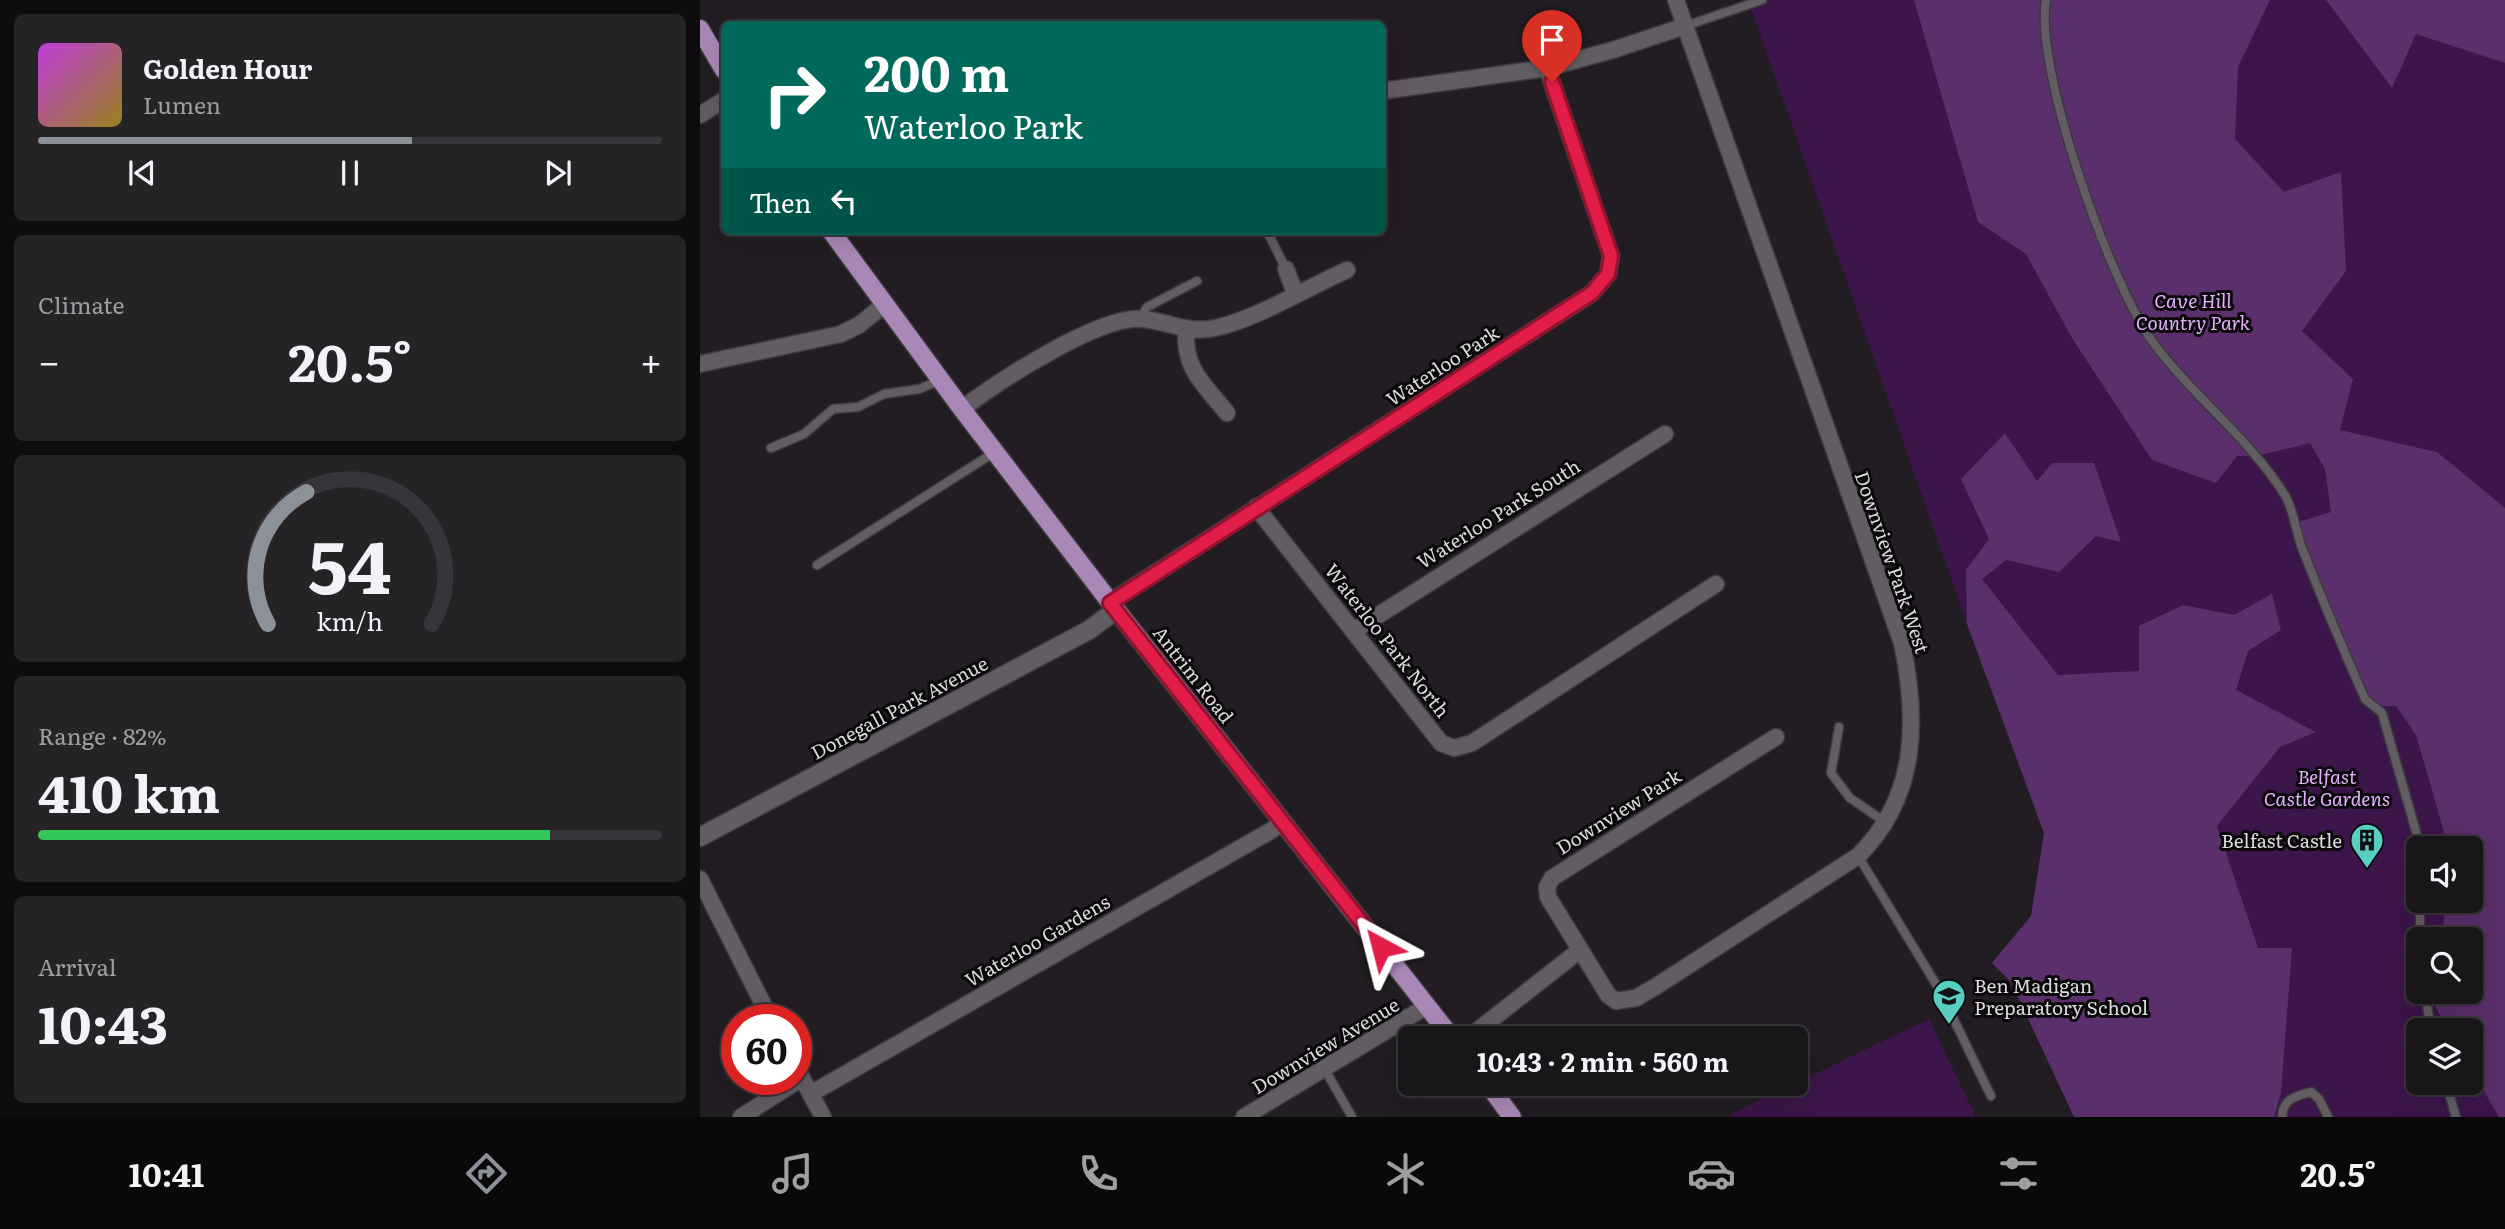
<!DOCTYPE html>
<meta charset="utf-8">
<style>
:root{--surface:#19161a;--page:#262327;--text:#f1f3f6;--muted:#9f9fa2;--line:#373539;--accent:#8c9099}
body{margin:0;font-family:Literata,serif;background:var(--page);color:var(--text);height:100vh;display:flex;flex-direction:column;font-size:26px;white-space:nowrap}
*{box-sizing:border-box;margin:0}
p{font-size:23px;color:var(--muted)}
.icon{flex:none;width:38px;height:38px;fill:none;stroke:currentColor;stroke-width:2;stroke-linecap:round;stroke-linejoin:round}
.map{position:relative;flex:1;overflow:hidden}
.panel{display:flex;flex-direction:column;gap:14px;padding:14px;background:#0e0c0e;width:700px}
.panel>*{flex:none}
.banner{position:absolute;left:21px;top:21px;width:665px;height:214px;border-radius:10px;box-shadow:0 7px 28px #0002,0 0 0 2px var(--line);background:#00695c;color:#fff;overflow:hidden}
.fabs{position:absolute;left:1706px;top:836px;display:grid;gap:14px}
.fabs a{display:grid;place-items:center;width:77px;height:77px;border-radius:10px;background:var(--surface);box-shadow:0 7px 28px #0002,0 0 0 2px var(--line);font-size:35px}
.speed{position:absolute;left:21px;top:1004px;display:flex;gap:14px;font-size:35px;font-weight:700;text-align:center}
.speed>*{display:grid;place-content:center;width:91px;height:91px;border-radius:50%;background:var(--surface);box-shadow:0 7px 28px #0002,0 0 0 2px var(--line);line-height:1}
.speed .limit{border:10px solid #d22;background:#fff;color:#111}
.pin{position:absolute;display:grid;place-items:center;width:60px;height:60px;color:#fff;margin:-72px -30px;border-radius:50% 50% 50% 0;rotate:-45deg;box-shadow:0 0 7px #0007}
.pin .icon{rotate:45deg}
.me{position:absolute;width:77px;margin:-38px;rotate:322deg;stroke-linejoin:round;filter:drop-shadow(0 0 5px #0008)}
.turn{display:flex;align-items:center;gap:24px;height:147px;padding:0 28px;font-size:32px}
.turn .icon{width:91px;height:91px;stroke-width:2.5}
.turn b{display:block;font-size:49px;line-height:60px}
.then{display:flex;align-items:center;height:66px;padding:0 28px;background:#0003;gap:14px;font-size:26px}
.big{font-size:52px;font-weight:700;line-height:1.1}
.panel .card{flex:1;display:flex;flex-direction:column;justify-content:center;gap:10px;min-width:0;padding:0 24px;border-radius:10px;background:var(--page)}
.panel .dial{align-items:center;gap:0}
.dial svg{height:182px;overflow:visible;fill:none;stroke:var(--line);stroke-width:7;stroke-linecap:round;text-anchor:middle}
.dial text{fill:var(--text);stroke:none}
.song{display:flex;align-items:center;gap:21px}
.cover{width:84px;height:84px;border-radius:10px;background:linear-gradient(135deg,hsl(290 70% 55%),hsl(50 70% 35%))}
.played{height:7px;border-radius:4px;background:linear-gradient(90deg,var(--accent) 60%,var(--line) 60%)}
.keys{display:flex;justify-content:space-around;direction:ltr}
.heat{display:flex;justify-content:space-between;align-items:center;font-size:38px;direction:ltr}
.charge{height:10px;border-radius:5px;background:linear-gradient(90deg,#34c759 82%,var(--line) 0)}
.trip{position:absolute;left:698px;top:1026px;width:410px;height:70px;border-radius:10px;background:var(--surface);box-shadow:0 7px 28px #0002,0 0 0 2px var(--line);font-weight:700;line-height:70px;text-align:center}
.tabs{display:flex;height:112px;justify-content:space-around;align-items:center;background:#0a090a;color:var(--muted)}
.tabs .icon{width:49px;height:49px}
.tabs .active{color:var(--accent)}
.tabs b{font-size:32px;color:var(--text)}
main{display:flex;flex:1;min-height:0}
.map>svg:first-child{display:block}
</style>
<main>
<section class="panel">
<div class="card">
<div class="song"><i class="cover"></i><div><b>Golden Hour</b><p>Lumen</p></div></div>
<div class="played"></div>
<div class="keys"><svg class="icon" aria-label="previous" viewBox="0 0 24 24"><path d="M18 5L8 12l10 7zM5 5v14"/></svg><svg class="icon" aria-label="pause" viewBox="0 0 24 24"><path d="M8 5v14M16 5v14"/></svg><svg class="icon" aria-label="next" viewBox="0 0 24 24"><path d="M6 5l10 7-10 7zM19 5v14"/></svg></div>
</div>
<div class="card"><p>Climate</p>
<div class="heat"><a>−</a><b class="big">20.5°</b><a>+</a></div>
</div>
<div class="card dial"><svg viewBox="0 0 100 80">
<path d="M14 69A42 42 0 1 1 86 69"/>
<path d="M14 69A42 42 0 0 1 31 11" stroke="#8c9099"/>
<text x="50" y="56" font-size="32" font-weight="700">54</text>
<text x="50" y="72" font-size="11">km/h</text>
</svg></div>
<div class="card"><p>Range · 82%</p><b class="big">410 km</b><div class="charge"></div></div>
<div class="card"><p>Arrival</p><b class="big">10:43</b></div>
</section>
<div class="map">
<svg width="1805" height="1117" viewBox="0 0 1805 1117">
<rect width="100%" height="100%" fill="#211d22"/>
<!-- green -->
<g fill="#3c154a" fill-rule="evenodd">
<path d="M1048,0H1805V1117H1374L1311,982L1292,963L1331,916L1344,833L1267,610V624ZM1718,849H1771V901H1718ZM1718,940H1771V992H1718ZM1718,1031H1771V1083H1718Z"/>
<polygon points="1229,1019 1276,1117 1032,1117 1031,1114"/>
</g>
<!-- forest -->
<g fill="#5a2f6b">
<polygon points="1214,0 1570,0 1538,67 1535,139 1584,192 1641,172 1646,271 1602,331 1653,379 1640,430 1737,452 1805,508 1805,1117 1799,1117 1771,1069 1771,1031 1749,1031 1736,1008 1737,992 1771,992 1771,940 1742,940 1745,901 1771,901 1771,849 1749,849 1716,735 1696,706 1683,706 1665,699 1595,523 1631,512 1625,469 1610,443 1557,456 1537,456 1516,483 1452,460 1372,338 1326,254 1278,222"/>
<polygon points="1626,0 1805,0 1805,63 1716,34 1692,88"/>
<polygon points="1305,433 1337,481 1352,463 1394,463 1421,542 1396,536 1359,572 1306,560 1282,579 1358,675 1439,671 1439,626 1483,605 1534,615 1572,594 1581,630 1548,651 1536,690 1616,732 1580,747 1517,826 1558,948 1592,948 1581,1093 1574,1117 1374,1117 1311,982 1292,963 1331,916 1344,833 1267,624 1266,570 1289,539 1261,479"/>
</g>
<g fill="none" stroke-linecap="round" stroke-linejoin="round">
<defs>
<g id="lane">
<path d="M1346,0C1334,69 1410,283 1452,341C1492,396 1550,438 1586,497C1594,512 1596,532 1602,548C1622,599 1643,649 1665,699L1682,713L1721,849"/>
<polyline points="985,26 1062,0"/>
<polyline points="567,231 586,269"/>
<polyline points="440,319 447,307 497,281"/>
<polyline points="71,448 104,434 133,409 158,407 184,394 219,389 241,380"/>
<polyline points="117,565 295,452"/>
<polyline points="1139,727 1131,773 1150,798 1185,822"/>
<polyline points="1158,856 1239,989 1291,1096"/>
<polyline points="1720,940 1720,901"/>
<polyline points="1725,992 1731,1031"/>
<polyline points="624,1068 652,1117"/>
<polyline points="1746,1083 1756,1117"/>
<path d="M1582,1117C1583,1099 1595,1096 1611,1092L1619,1099L1628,1117"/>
</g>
<g id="street">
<path d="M976,0L1202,643C1218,720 1218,797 1158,856L955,987L936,998L916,1001L908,995L848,897L847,887L852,878L1076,737"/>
<polyline points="682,91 847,68 913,50 985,26"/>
<polyline points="0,115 24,100"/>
<polyline points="586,269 595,293"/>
<path d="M486,331C484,370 504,384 527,413"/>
<polyline points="0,364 141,334 159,325 184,305"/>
<path d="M262,409C296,383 399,315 442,319C468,321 487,334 515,328C556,319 607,288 647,270"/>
<polyline points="556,507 741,743 754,748 772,743 1016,584"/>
<polyline points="410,602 892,293 908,274 911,256 847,68"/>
<polyline points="655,630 965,434"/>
<polyline points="0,879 71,1020"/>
<polyline points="768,1038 880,950"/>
<polyline points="96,1067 123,1117"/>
<polyline points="112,1093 572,830 582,821"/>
<polyline points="41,1117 102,1078"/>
<polyline points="544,1117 727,1006"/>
</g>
<polyline id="secondary" points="0,837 389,630 416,610"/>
<g id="primary">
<polyline points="0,29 24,70"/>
<polyline points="131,231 262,409 410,602 752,1038"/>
<polyline points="787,1083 812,1117"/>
</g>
</defs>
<!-- lane casing -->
<use href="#lane" stroke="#3c3a3e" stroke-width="11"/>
<!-- street casing -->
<use href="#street" stroke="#3c3a3e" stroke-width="19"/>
<!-- secondary casing -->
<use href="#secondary" stroke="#3c3a3e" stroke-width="21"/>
<!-- primary casing -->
<use href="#primary" stroke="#3c3a3e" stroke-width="21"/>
<!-- lane -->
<use href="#lane" stroke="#615d63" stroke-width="8"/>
<!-- street -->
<use href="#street" stroke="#615d63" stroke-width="16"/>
<!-- secondary -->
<use href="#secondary" stroke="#615d63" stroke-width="18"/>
<!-- primary -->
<use href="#primary" stroke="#a988b7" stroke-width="18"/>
</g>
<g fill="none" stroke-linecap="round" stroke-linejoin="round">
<defs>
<polyline id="route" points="681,947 410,603 892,293 908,274 911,256 852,82"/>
</defs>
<!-- route casing -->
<use href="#route" stroke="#92132f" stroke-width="18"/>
<!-- route -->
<use href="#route" stroke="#e11d48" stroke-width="12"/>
</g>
<!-- icons -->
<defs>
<symbol id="building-pin" viewBox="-11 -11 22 30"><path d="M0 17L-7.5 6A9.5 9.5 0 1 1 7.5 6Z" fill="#58cec0" stroke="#0a080a"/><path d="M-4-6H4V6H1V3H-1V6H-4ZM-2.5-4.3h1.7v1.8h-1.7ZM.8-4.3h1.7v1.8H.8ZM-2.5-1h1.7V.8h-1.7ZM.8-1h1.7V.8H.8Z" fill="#111"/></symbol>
<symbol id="school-pin" viewBox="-11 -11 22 30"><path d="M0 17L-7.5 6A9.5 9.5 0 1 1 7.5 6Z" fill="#58cec0" stroke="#0a080a"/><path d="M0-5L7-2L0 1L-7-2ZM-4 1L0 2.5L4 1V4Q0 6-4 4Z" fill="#111"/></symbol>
</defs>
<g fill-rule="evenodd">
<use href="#building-pin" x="1648" y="821" width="38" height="52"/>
<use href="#school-pin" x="1230" y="977" width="38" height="52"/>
</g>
<g text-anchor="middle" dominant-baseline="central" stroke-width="6" stroke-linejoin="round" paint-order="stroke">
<!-- park labels -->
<g font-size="19" font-style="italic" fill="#e5b3fb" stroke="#0a080a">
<text x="1493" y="300">Cave Hill<tspan x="1493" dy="22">Country Park</tspan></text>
<text x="1627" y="776">Belfast<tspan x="1627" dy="22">Castle Gardens</tspan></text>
</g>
<!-- street labels -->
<g font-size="19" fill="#dcdadd" stroke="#0a080a">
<text transform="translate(742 365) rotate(-33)">Waterloo Park</text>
<text transform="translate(798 513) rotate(-32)">Waterloo Park South</text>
<text transform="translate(1193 562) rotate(71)">Downview Park West</text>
<text transform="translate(688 640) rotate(52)">Waterloo Park North</text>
<text transform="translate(494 674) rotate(52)">Antrim Road</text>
<text transform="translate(199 707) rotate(-28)">Donegall Park Avenue</text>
<text transform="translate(918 811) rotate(-32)">Downview Park</text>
<text transform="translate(337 940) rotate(-30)">Waterloo Gardens</text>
<text transform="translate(625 1045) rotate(-31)">Downview Avenue</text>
</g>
<!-- poi labels -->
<g font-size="19" fill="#dcdadd" stroke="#0a080a" text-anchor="end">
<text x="1642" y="840">Belfast Castle</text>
<text x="1274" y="985" text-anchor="start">Ben Madigan<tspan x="1274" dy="22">Preparatory School</tspan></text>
</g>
</g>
</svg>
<div class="fabs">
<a><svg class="icon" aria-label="sound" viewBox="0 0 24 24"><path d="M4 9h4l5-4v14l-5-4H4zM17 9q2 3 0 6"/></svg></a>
<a><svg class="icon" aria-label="search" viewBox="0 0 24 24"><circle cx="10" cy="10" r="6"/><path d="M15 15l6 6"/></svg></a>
<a><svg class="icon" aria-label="layers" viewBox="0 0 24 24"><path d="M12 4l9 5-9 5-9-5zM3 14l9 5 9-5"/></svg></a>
</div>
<div class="speed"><div class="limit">60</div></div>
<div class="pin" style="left:852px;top:82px;background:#d93025"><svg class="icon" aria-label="arrive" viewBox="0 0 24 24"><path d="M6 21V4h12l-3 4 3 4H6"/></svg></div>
<svg class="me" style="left:681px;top:947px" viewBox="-20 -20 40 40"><path d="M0-17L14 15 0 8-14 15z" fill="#e11d48" stroke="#fff" stroke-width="4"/></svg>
<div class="trip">10:43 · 2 min · 560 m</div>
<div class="banner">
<div class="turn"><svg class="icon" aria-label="right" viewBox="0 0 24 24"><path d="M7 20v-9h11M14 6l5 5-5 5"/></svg><div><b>200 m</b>Waterloo Park</div></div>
<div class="then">Then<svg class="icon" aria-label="left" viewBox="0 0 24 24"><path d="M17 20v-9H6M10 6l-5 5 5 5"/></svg></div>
</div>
</div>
</main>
<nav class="tabs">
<b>10:41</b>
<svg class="icon active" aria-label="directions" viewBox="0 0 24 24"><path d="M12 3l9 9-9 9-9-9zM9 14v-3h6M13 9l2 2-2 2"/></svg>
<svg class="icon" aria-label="music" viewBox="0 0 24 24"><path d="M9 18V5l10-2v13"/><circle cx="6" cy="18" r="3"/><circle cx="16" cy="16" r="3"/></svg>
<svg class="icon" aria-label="phone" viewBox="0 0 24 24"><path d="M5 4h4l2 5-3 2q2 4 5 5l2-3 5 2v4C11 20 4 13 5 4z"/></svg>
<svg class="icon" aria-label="climate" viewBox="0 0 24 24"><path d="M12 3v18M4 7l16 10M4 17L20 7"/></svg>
<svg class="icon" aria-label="car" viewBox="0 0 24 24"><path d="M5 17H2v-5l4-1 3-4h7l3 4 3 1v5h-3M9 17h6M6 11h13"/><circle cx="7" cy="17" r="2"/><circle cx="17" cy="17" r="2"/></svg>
<svg class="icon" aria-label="filters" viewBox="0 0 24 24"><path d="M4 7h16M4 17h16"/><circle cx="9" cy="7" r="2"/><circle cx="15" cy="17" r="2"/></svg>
<b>20.5°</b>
</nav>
